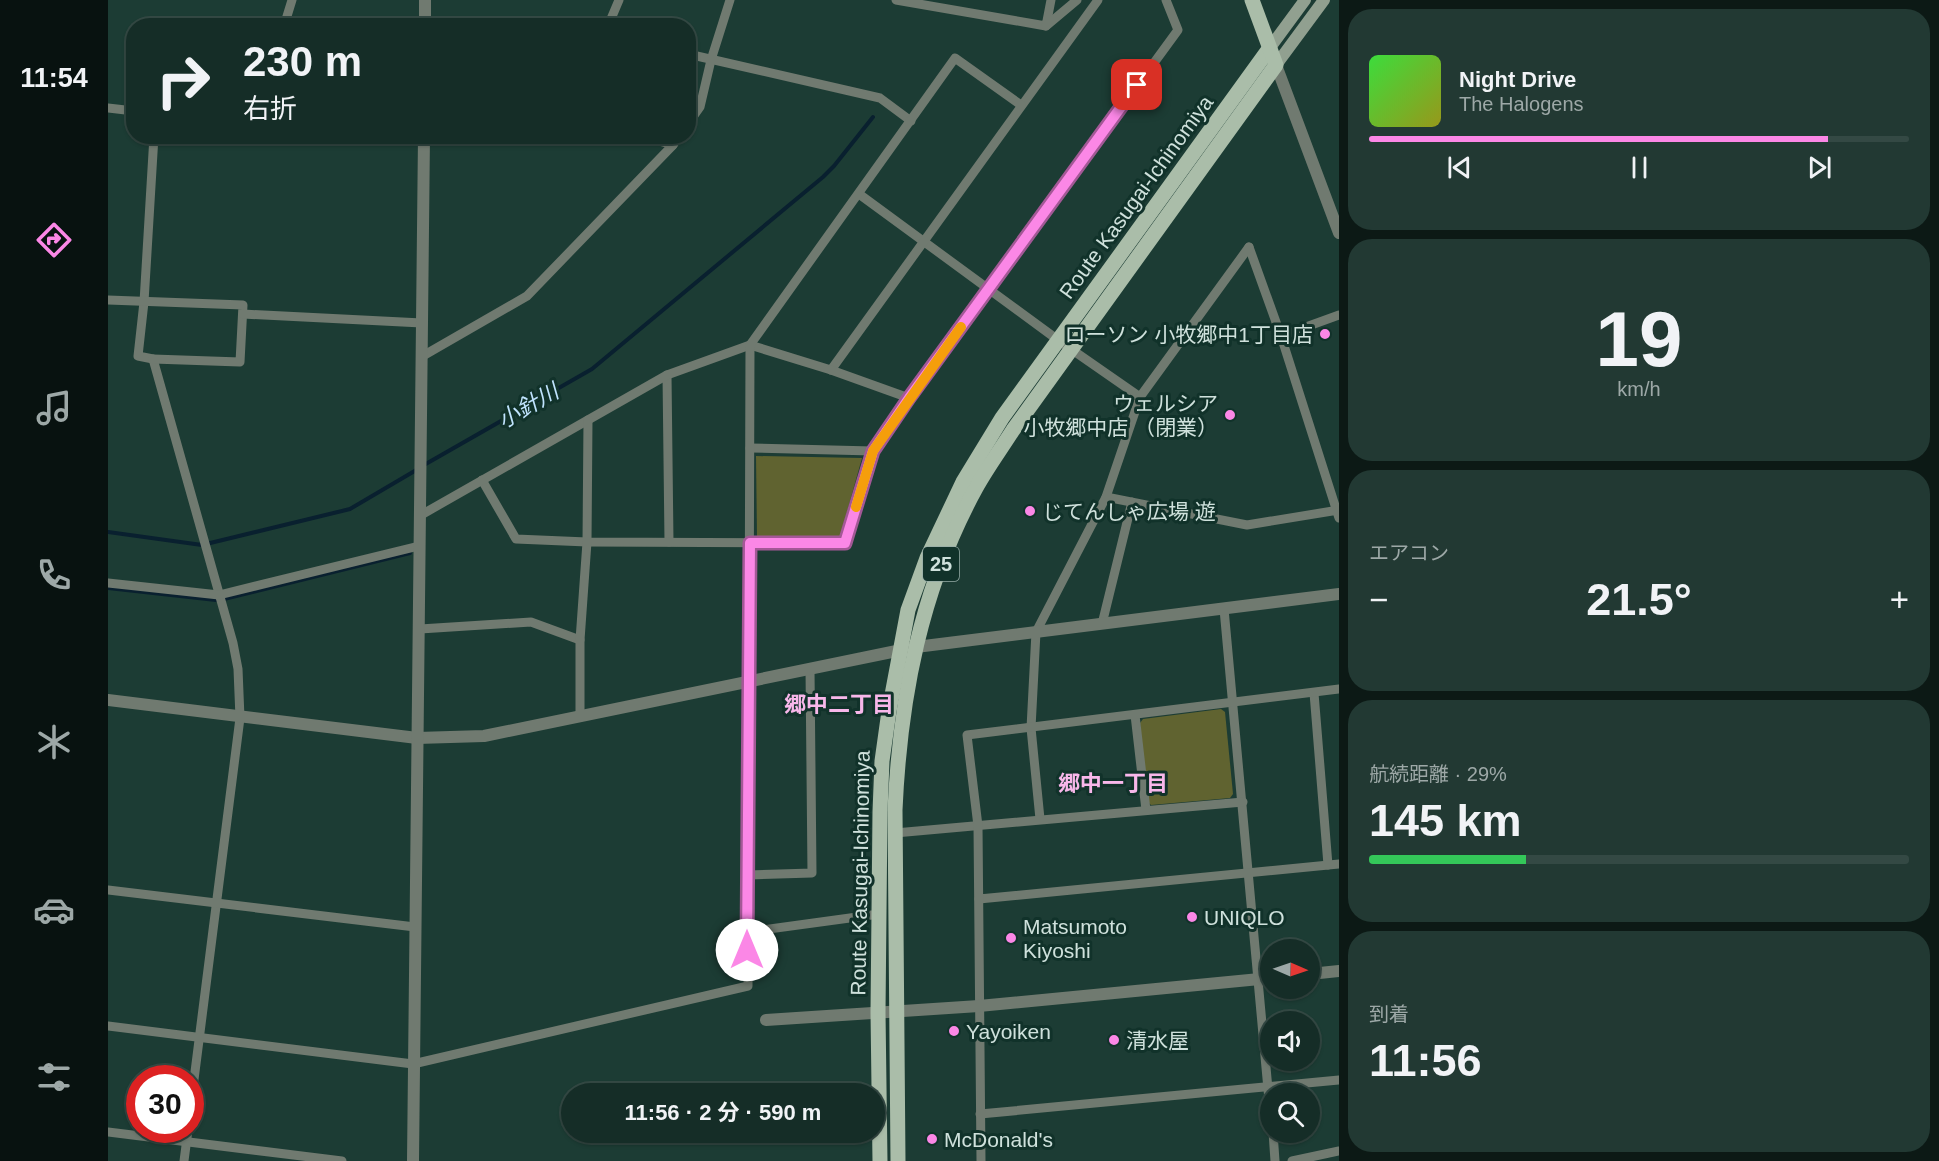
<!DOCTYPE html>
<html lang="ja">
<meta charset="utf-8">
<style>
:root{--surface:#152d27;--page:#223933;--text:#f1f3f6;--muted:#9da8a7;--line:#344944;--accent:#fb87e6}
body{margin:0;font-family:Arial,"Noto Sans JP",sans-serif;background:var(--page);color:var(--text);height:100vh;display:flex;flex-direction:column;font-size:22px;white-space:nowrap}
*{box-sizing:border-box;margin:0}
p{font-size:20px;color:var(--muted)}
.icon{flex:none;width:33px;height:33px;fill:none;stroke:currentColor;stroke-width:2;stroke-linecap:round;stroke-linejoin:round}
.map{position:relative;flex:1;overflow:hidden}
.drawer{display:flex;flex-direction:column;gap:9px;padding:9px;background:#0c1915;width:600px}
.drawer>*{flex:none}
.top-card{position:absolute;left:18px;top:18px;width:570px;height:126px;border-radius:24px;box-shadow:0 2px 4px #0004,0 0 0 2px var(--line);background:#152d27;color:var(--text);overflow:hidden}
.needle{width:39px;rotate:92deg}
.controls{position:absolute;left:1152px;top:939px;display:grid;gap:12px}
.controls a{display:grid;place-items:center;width:60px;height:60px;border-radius:50%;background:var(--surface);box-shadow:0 2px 4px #0004,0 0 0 2px var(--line);font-size:30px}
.speed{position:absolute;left:18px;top:1065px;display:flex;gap:12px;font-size:30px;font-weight:700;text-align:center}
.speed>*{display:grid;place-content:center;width:78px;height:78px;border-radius:50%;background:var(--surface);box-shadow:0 2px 4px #0004,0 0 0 2px var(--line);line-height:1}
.speed .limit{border:9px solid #d22;background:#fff;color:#111}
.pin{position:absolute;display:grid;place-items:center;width:51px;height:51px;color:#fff;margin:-26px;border-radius:12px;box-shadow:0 3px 9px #0006}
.me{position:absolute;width:66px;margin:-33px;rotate:0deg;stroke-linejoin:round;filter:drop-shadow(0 0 4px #0008)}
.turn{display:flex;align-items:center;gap:21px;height:126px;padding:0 18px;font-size:27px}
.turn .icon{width:78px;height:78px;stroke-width:2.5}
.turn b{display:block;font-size:42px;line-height:51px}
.big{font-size:45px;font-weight:700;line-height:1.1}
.drawer .tile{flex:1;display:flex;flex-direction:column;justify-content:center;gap:9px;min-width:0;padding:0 21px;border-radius:24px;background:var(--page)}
.drawer .dial{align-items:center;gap:0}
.dial b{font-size:78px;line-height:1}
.song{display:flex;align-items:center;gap:18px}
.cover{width:72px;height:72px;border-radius:9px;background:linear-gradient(135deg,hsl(120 70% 55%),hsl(60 70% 35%))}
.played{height:6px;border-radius:3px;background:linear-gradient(90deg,var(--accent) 85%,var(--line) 85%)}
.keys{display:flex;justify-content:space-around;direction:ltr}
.heat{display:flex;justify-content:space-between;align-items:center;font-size:33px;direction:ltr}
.charge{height:9px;border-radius:4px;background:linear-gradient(90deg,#34c759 29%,var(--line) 0)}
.trip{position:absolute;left:453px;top:1083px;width:324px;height:60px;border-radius:30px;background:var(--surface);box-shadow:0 2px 4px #0004,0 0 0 2px var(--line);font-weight:700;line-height:60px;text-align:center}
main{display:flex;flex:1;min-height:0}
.menu{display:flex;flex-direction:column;width:108px;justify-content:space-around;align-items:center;background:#081210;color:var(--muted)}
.menu .icon{width:42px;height:42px}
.menu .current{color:var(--accent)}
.menu b{font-size:27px;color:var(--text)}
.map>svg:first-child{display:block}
</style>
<main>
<nav class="menu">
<b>11:54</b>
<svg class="icon current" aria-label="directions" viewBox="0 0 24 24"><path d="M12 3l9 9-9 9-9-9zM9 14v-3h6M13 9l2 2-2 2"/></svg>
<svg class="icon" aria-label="music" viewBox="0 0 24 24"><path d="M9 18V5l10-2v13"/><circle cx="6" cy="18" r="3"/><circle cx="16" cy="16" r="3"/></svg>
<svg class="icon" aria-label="phone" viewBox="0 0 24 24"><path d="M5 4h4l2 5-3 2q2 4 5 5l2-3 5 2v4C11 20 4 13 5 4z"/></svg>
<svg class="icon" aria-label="climate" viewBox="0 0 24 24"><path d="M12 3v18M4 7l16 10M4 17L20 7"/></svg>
<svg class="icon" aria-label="car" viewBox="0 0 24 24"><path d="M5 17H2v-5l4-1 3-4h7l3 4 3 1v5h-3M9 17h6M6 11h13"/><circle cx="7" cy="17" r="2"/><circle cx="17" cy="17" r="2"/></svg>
<svg class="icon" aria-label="filters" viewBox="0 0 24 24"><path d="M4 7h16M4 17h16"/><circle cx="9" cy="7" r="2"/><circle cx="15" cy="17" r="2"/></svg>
</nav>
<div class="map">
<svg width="1231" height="1161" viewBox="0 0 1231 1161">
<rect width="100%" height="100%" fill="#1c3c34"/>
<!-- green -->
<g fill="#606330">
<polygon points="648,456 754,458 732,537 649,536"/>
<polygon points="1113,709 1117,712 1125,794 1122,798 1043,805 1039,801 1032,723 1035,719"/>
</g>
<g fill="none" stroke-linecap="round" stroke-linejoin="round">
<!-- stream -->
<g stroke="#09202f" stroke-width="4">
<polyline points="316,465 484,369 715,177 726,166 765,117"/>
<polyline points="0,532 94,545 242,509 310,469"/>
<polyline points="0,588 108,600"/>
<polyline points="116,599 302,553"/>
</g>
<!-- minor -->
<g stroke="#707a70" stroke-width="9">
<polyline points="788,0 938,26 943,0"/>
<polyline points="176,26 184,0"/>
<polyline points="500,26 511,0"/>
<polyline points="938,26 969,0"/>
<polyline points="580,54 772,98 803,121"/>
<polyline points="0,108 26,111"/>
<polyline points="580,124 592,107 603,60 622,0"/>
<polyline points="46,136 36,302 30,356 45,359 125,643 130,669 132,718 82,1111"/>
<polyline points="534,136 565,145"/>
<polyline points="751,194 950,340 1032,397"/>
<polyline points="1141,247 1173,336 1231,518"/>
<polyline points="0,300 135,305 132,362 45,359"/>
<polyline points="135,314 314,323"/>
<polyline points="1173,336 1231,315"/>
<polyline points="313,357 419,296 565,145 571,136"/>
<polyline points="723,370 990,0"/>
<polyline points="559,375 561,542"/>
<polyline points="642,448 765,451"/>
<polyline points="374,480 408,539 479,542 737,543 765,451 801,398 1070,30 1058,0"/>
<polyline points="998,497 1139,525 1231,510"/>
<polyline points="313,515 559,375 642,345 723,370 801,398"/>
<polyline points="0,583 111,595 311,546"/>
<polyline points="1116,609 1162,1111"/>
<polyline points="994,624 1024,502"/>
<polyline points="312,629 423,622 472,640"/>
<polyline points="1206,693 1220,865"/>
<polyline points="1027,715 1038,810"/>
<polyline points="472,716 472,640 479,542 480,420"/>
<polyline points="932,819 923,728 928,632 998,497 1032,397 1141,247"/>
<polyline points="787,833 1135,802"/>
<polyline points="640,875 704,873 702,669"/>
<polyline points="0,890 307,927"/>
<polyline points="871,899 1231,864"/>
<polyline points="639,932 771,914"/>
<polyline points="0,1026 305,1064 640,986 642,345 847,58 913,105"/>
<polyline points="872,1114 1231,1080"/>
<polyline points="0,1132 234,1161"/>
<polyline points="1165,1132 1167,1161"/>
<polyline points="76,1161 80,1130"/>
<polyline points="873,1161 870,826 859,735 1231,689"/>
<polyline points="1184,1161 1231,1151"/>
</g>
<!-- tertiary -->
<g stroke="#707a70" stroke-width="12">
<polyline points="317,26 317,0"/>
<polyline points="1168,65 1231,233"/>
<polyline points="0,700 309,738 376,736 808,647 1231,594"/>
<polyline points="1202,974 1231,971"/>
<polyline points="658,1020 871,1006 1162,978"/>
<polyline points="305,1161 316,136"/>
</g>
<!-- secondary -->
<g stroke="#91a090" stroke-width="12">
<polyline points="1161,49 1197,0"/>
<polyline points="1168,65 1216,0"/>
</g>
<!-- primary -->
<g stroke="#aabda9" stroke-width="15">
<polyline points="772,1161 770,1012 772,812 774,761 781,711 800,610 819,558 855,482 894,418 1161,49"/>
<path d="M790,1161L787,810C792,697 813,588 868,488C879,468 893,449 905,430L1168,65L1144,0"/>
</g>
</g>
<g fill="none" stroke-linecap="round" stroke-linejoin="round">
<defs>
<polyline id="route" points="639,950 642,543 737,543 765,451 801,398 1029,85"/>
</defs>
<!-- route casing -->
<use href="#route" stroke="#a35896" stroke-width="15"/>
<!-- route -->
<use href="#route" stroke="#fb87e6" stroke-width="10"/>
<!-- slow -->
<polyline stroke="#f59e0b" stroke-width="10" points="748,507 765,451 853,327"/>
</g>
<!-- markers -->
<g fill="#fb87e6" stroke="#11322a" stroke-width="2">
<circle cx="1217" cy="334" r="6"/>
<circle cx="1122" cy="415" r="6"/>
<circle cx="922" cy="511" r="6"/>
<circle cx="1084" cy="917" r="6"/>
<circle cx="903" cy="938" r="6"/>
<circle cx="846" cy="1031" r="6"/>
<circle cx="1006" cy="1040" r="6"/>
<circle cx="824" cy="1139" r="6"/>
</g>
<g text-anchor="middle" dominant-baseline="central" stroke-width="6" stroke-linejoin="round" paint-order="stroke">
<!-- shield labels -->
<rect fill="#11322a" stroke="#96aca7" stroke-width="1.5" x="815" y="547" width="36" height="34" rx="4.5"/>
<g font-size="20" font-weight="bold" fill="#cfe1dc">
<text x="833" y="564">25</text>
</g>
<!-- street labels -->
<g font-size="21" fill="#cfe1dc" stroke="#11322a">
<text transform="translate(1028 197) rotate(-54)">Route Kasugai-Ichinomiya</text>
<text transform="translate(752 873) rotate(-89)">Route Kasugai-Ichinomiya</text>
</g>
<!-- poi labels -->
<g font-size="21" fill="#cfe1dc" stroke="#11322a" text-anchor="start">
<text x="1205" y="334" text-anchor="end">ローソン 小牧郷中1丁目店</text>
<text x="1110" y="403" text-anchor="end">ウェルシア<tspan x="1110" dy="24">小牧郷中店 （閉業）</tspan></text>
<text x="934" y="511">じてんしゃ広場 遊</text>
<text x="1096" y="917">UNIQLO</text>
<text x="915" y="926">Matsumoto<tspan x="915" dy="24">Kiyoshi</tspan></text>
<text x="858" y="1031">Yayoiken</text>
<text x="1018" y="1040">清水屋</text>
<text x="836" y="1139">McDonald's</text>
</g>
<!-- water labels -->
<g font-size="22" font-style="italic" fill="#c0e4fe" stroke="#11322a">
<text transform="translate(420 406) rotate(-30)">小針川</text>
</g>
<!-- neighbourhood labels -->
<g font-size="22" font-weight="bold" fill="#f8b7ea" stroke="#11322a">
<text x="731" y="704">郷中二丁目</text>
<text x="1005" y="783">郷中一丁目</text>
</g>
</g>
</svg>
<div class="controls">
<a><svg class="needle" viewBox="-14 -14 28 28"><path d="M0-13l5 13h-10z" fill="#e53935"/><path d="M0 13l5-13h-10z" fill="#9da8a7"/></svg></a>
<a><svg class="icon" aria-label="sound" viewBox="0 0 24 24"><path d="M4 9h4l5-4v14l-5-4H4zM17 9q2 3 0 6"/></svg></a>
<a><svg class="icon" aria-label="search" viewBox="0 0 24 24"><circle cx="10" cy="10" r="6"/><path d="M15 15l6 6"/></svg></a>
</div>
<div class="speed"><div class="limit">30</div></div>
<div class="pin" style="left:1029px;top:85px;background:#d93025"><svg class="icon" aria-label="arrive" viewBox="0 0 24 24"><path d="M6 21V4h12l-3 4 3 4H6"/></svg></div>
<svg class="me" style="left:639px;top:950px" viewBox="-20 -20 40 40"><circle r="19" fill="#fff"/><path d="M0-13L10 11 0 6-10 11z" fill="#fb87e6"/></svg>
<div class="trip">11:56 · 2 分 · 590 m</div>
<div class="top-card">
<div class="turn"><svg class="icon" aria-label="right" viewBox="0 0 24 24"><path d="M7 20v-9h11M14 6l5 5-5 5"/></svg><div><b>230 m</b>右折</div></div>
</div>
</div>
<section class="drawer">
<div class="tile">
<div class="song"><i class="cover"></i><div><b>Night Drive</b><p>The Halogens</p></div></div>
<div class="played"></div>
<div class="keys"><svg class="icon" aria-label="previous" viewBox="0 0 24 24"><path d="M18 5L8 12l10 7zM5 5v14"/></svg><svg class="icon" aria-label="pause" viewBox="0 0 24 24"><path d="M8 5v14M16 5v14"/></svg><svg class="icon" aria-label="next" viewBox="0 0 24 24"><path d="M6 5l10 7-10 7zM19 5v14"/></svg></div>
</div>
<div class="tile dial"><b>19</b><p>km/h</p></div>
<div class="tile"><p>エアコン</p>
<div class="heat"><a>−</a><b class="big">21.5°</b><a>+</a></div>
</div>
<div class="tile"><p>航続距離 · 29%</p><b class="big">145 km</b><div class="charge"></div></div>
<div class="tile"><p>到着</p><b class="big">11:56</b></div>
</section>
</main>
